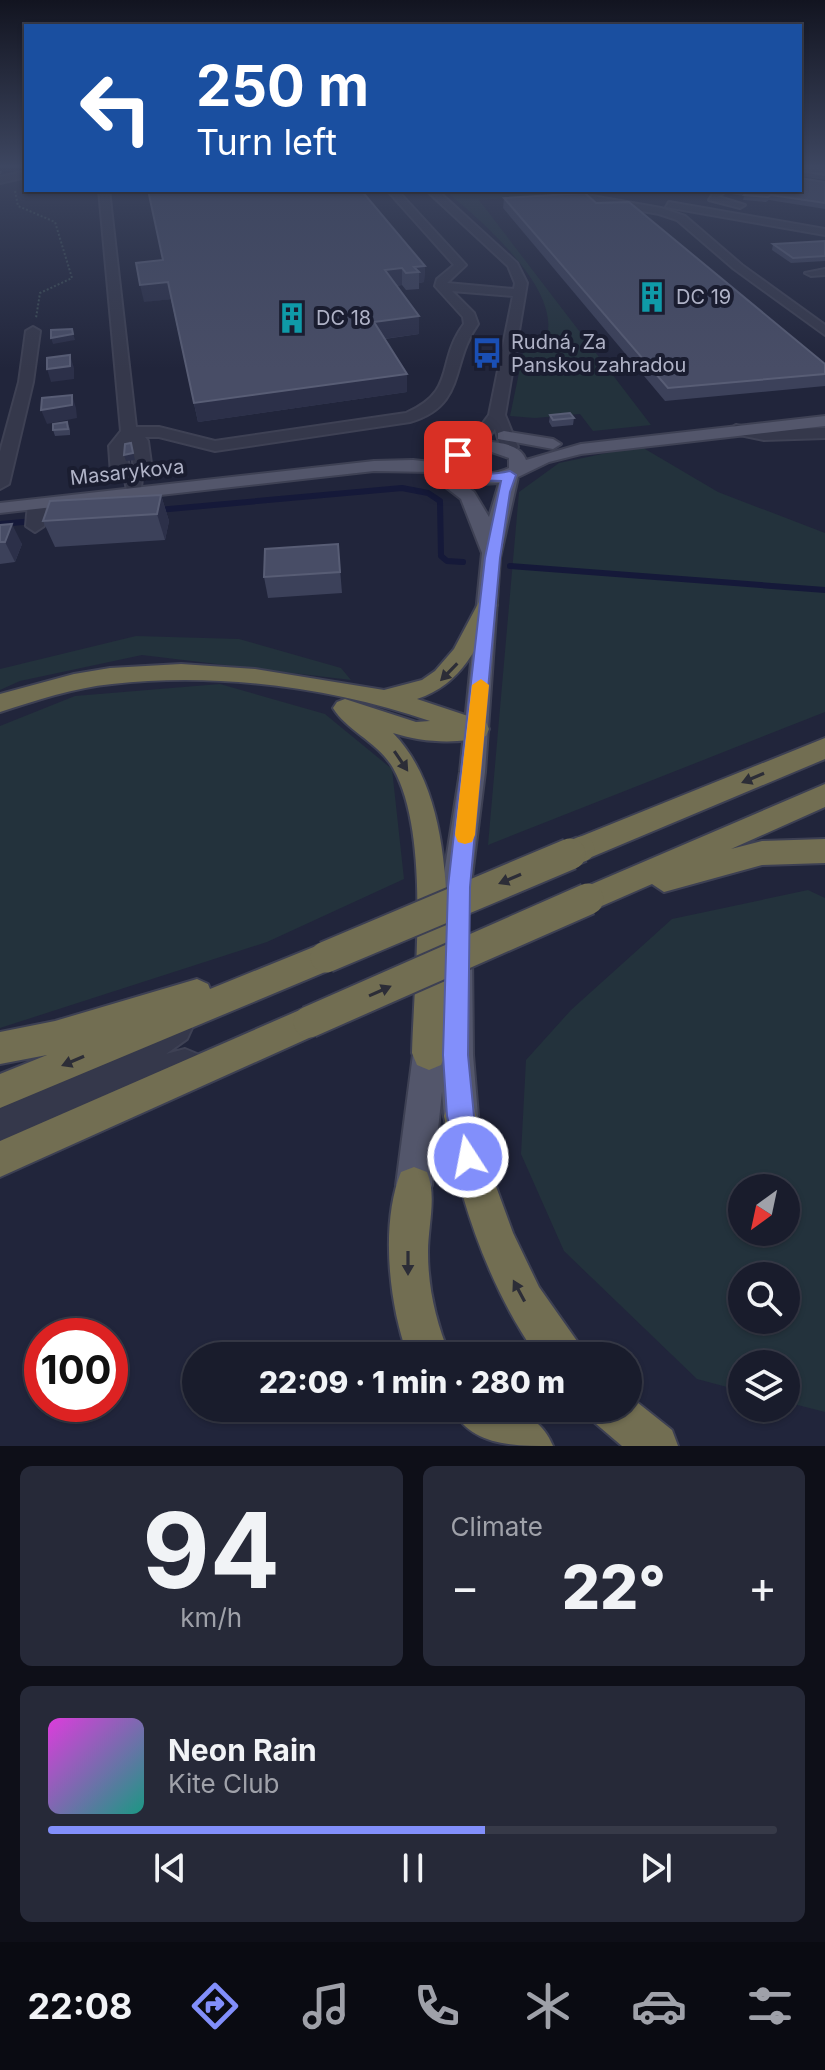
<!DOCTYPE html>
<meta charset="utf-8">
<style>
:root{--surface:#191c2c;--page:#262938;--text:#f1f3f6;--muted:#9fa1a9;--line:#373a48;--accent:#828ffb}
body{margin:0;font-family:Inter,sans-serif;background:var(--page);color:var(--text);height:100vh;display:flex;flex-direction:column;font-size:30px;white-space:nowrap}
*{box-sizing:border-box;margin:0}
p{font-size:26px;color:var(--muted)}
.icon{flex:none;width:44px;height:44px;fill:none;stroke:currentColor;stroke-width:2;stroke-linecap:round;stroke-linejoin:round}
.map{position:relative;height:1446px;overflow:hidden}
.sheet{display:flex;flex-direction:column;gap:20px;padding:20px;background:#0e0f18;flex:1}
.sheet>*{flex:none}
.hud{position:absolute;left:24px;top:24px;width:778px;height:168px;border-radius:0px;box-shadow:0 2px 6px #0004,0 0 0 2px var(--line);background:#1a4fa0;color:#fff;overflow:hidden}
.needle{width:52px;rotate:213deg}
.controls{position:absolute;left:728px;top:1174px;display:grid;gap:16px}
.controls a{display:grid;place-items:center;width:72px;height:72px;border-radius:50%;background:var(--surface);box-shadow:0 2px 6px #0004,0 0 0 2px var(--line);font-size:40px}
.speed{position:absolute;left:24px;top:1318px;display:flex;gap:16px;font-size:40px;font-weight:700;text-align:center}
.speed>*{display:grid;place-content:center;width:104px;height:104px;border-radius:50%;background:var(--surface);box-shadow:0 2px 6px #0004,0 0 0 2px var(--line);line-height:1}
.speed .limit{border:12px solid #d22;background:#fff;color:#111}
.pin{position:absolute;display:grid;place-items:center;width:68px;height:68px;color:#fff;margin:-34px;border-radius:16px;box-shadow:0 4px 12px #0006}
.me{position:absolute;width:88px;margin:-44px;rotate:349deg;stroke-linejoin:round;filter:drop-shadow(0 0 6px #0008)}
.turn{display:flex;align-items:center;gap:28px;height:168px;padding:0 40px;font-size:36px}
.turn .icon{width:104px;height:104px;stroke-width:2.5}
.turn b{display:block;font-size:56px;line-height:68px}
.big{font-size:60px;font-weight:800;line-height:1.1}
.sheet .tile{flex:1;display:flex;flex-direction:column;justify-content:center;gap:12px;min-width:0;padding:0 28px;border-radius:12px;background:var(--page)}
.sheet .dial{align-items:center;gap:0}
.dial b{font-size:104px;line-height:1}
.song{display:flex;align-items:center;gap:24px}
.cover{width:96px;height:96px;border-radius:12px;background:linear-gradient(135deg,hsl(300 70% 55%),hsl(170 70% 35%))}
.played{height:8px;border-radius:4px;background:linear-gradient(90deg,var(--accent) 60%,var(--line) 60%)}
.keys{display:flex;justify-content:space-around;direction:ltr}
.heat{display:flex;justify-content:space-between;align-items:center;font-size:44px;direction:ltr}
.sheet .tiles{flex:1;display:grid;gap:20px;grid-template-columns:1fr 1fr}
.tile:last-child{grid-column:span 2}
.trip{position:absolute;left:182px;top:1342px;width:460px;height:80px;border-radius:40px;background:var(--surface);box-shadow:0 2px 6px #0004,0 0 0 2px var(--line);font-weight:800;line-height:80px;text-align:center}
.menu{display:flex;height:128px;justify-content:space-around;align-items:center;background:#0a0b12;color:var(--muted)}
.menu .icon{width:56px;height:56px}
.menu .active{color:var(--accent)}
.menu b{font-size:36px;color:var(--text)}
.map>svg:first-child{display:block}
</style>
<div class="map">
<svg width="825" height="1446" viewBox="0 0 825 1446">
<rect width="100%" height="100%" fill="#21253b"/>
<!-- green -->
<g fill="#23323c" fill-rule="evenodd">
<path d="M444,190H566L581,193L479,200L651,425L593,431L580,414L535,418L510,416L525,344L548,330C554,283 478,217 444,190Z"/>
<polygon points="640,446 718,492 825,533 825,712 488,845 519,492 559,463"/>
<polygon points="136,636 239,639 341,668 351,680 142,655 20,681 0,690 0,669"/>
<polygon points="220,684 325,714 392,769 404,879 267,942 0,1028 0,726 75,696"/>
<path d="M808,890L825,898V1412L786,1402V1364H742V1391L697,1379L564,1251L521,1154L526,1060L571,1010L672,919ZM742,1188H786V1232H742ZM742,1276H786V1320H742Z"/>
</g>
<g fill="none" stroke-linecap="round" stroke-linejoin="round">
<!-- stream -->
<g stroke="#151939" stroke-width="6">
<polyline points="158,510 402,488 428,493 440,501 441,556 447,561 463,562"/>
<polyline points="0,524 34,521"/>
<polyline points="510,566 825,590"/>
</g>
<defs>
<g id="minor">
<polygon points="26,171 26,177 0,183 0,177"/>
<path d="M99,190H109L136,427H159L215,441L406,413C458,390 435,363 464,324L463,317L435,286L437,279L454,265L387,190H397L466,265L447,283L514,289L515,283L508,266L426,190H437L517,263L527,283L505,415L518,447L514,452H502L495,429L480,449H468L466,446L489,415L513,296L452,291L474,313L478,324C450,363 467,406 410,422L215,451L159,437H145L148,441L152,471L142,479L140,495H128L125,480L111,474L109,446L121,431ZM130,441L134,469L130,471L125,447Z"/>
<polygon points="715,190 726,190 719,197 745,205 740,208 709,200"/>
<polygon points="592,196 661,208 685,216 742,265 825,325 825,335 734,269 677,220 659,214 592,202 559,203 554,200"/>
<polygon points="669,202 825,229 825,235 666,207"/>
<polygon points="825,269 825,275 811,276 805,273"/>
<polygon points="33,327 40,331 33,382 9,484 0,489 0,452 19,382 26,331"/>
<polygon points="736,425 764,430 825,428 825,438 764,440 730,433 728,430"/>
<polygon points="37,499 46,504 44,526 35,532 26,526 28,504"/>
<polygon points="176,1012 187,1017 192,1028 187,1039 166,1054 185,1049 197,1054 202,1066 197,1078 100,1103 94,1101 0,1160 0,1091 68,1078"/>
</g>
<g id="major">
<path d="M825,416V426L581,454L549,462L518,477L500,558L485,772L464,941L472,953L473,1055L478,1116L473,1128L461,1133L449,1128L444,1116L442,1092L432,1185L427,1198L414,1203L401,1198L396,1185L415,1039L419,1027L431,1023L440,1026L441,989L432,986L428,975L460,772L482,553L461,499L431,476L434,472L374,471L0,513V503L374,461L413,460L449,464L448,459L439,460L431,455C447,441 517,432 526,460L581,444ZM489,451L509,458V468C489,477 472,476 462,455ZM450,474L481,484L499,483L489,517L474,492Z"/>
<polygon points="504,431 553,439 561,444 553,449 498,439 498,433"/>
</g>
<g id="highway">
<path d="M487,598L497,605C478,646 463,684 417,699L486,722L489,729L486,736C457,745 421,742 393,733C464,805 445,958 446,1053L441,1065L429,1070L417,1065L412,1053C414,976 431,835 393,768C379,743 346,730 333,708L337,702L345,699L416,722L430,721C332,687 216,672 112,684C73,688 37,700 0,712V694L74,674L110,668L181,664L255,669L384,690L422,680L435,671L454,649L480,600Z"/>
<polygon points="825,738 825,759 582,861 572,858 568,849 572,840"/>
<polygon points="825,784 825,807 731,849 762,841 825,839 825,863 762,865 664,892 652,884 588,912 578,908 574,899 578,890"/>
<polygon points="326,942 337,947 341,957 337,967 0,1108 0,1074 47,1055 0,1064 0,1032 55,1021 197,979 208,984 210,989"/>
<polygon points="309,1006 320,1011 325,1022 320,1033 0,1177 0,1141"/>
<path d="M461,1099L473,1104L494,1181L513,1233L539,1287L577,1341L583,1356H537C487,1284 460,1201 444,1116L449,1104Z"/>
<path d="M414,1167L427,1172C437,1196 428,1226 428,1252C428,1289 436,1322 450,1356H408C389,1305 380,1224 401,1172Z"/>
<polygon points="628,1395 672,1430 678,1446 622,1446 595,1423 589,1408 628,1408"/>
<path d="M452,1408C492,1408 535,1402 553,1446C513,1446 470,1446 452,1408Z"/>
</g>
</defs>
<!-- minor casing -->
<use href="#minor" stroke="#3e4154" stroke-width="4"/>
<!-- major casing -->
<use href="#major" stroke="#3e4154" stroke-width="4"/>
<!-- highway casing -->
<use href="#highway" stroke="#3d4053" stroke-width="4"/>
<!-- path -->
<polyline stroke="#3c4c54" stroke-width="2" stroke-dasharray="2 2" stroke-linecap="butt" points="15,191 18,206 55,222 72,278 40,293 36,318"/>
<!-- minor -->
<use href="#minor" fill="#35384b" fill-rule="evenodd"/>
<!-- major -->
<use href="#major" fill="#53566b" fill-rule="evenodd"/>
<!-- highway -->
<use href="#highway" fill="#726e52" fill-rule="evenodd"/>
<!-- rail -->
<polyline stroke="#575b73" stroke-width="2" stroke-dasharray="3 3" stroke-linecap="butt" points="0,174 2,166"/>
<defs>
<polyline id="highway-bridge-far1" points="565,856 582,849"/>
<g id="highway-bridge">
<polyline points="326,957 570,854"/>
<polyline points="309,1022 588,899"/>
</g>
</defs>
<!-- highway-bridge-far1 casing -->
<use href="#highway-bridge-far1" stroke="#3d4053" stroke-width="29" stroke-linecap="butt"/>
<!-- highway-bridge casing -->
<use href="#highway-bridge" stroke="#3d4053" stroke-width="35" stroke-linecap="butt"/>
<!-- highway-bridge-far1 -->
<use href="#highway-bridge-far1" stroke="#726e52" stroke-width="25"/>
<!-- highway-bridge -->
<use href="#highway-bridge" stroke="#726e52" stroke-width="31"/>
</g>
<!-- wall -->
<g fill="#3c415a">
<polygon points="800,166 825,166 825,180 800,176"/>
<polygon points="825,182 825,209 769,200 766,202 743,200 744,196 725,193 726,190 800,190"/>
<polygon points="504,198 596,203 825,364 825,386 665,401 503,208"/>
<polygon points="825,241 825,261 791,263 772,250 773,244"/>
<polygon points="425,266 424,282 419,283 419,289 406,290 402,285 396,286 419,316 419,334 385,339 407,374 407,392 198,422 171,299 144,302"/>
<polygon points="550,415 574,418 573,425 552,427 549,422"/>
<polygon points="67,422 70,429 70,435 55,436 53,430"/>
<polygon points="161,495 169,521 165,540 55,547 43,521"/>
<polygon points="0,525 22,544 15,562 0,564"/>
<polygon points="338,544 342,593 268,598 264,577"/>
</g>
<!-- shaded-wall -->
<g fill="#2c3049">
<polygon points="425,266 424,282 419,283 419,272 414,267"/>
<polygon points="402,268 402,285 385,287 385,270"/>
<polygon points="168,282 172,299 144,302 140,285"/>
<polygon points="419,316 419,334 375,340 374,322"/>
<polygon points="72,329 75,340 53,344 51,338"/>
<polygon points="70,355 74,368 74,379 51,382 47,369"/>
<polygon points="407,374 407,392 198,422 194,403"/>
<polygon points="72,395 76,408 77,418 47,424 41,410"/>
<polygon points="131,443 135,460 126,461 124,455"/>
<polygon points="161,495 169,521 165,540 157,514"/>
<polygon points="12,524 22,544 15,562 5,542"/>
</g>
<!-- building -->
<g fill="#484d66" stroke="#585d75" stroke-width="2">
<polygon points="800,166 825,166 825,175 800,171"/>
<polygon points="800,178 825,182 825,203 771,195 768,197 744,195 748,191 742,190 800,190"/>
<polygon points="148,190 361,190 425,266 414,267 419,272 406,273 402,268 385,270 419,316 374,322 407,374 194,403 168,282 140,285 136,263 163,260"/>
<polygon points="585,193 596,203 629,202 825,364 825,374 668,388 504,198"/>
<polygon points="825,241 825,256 793,258 773,244"/>
<polygon points="72,329 73,334 51,338 51,330"/>
<polygon points="70,355 70,366 47,369 47,358"/>
<polygon points="72,395 72,405 41,410 42,398"/>
<polygon points="570,413 574,418 553,420 550,415"/>
<polygon points="67,422 68,429 53,430 53,424"/>
<polygon points="131,443 133,453 124,455 125,444"/>
<polygon points="161,495 157,514 43,521 50,501"/>
<polygon points="12,524 5,542 0,542 0,525"/>
<polygon points="338,544 340,572 264,577 265,549"/>
</g>
<!-- one-way arrows -->
<defs><path id="oneway-solid" d="M-6-.8H1V-3.2L6.5 0L1 3.2V.8H-6Z" transform="scale(2)"/></defs>
<g fill="#2c2d37">
<use href="#oneway-solid" transform="translate(449 672) rotate(134)"/>
<use href="#oneway-solid" transform="translate(401 761) rotate(56)"/>
<use href="#oneway-solid" transform="translate(753 778) rotate(157)"/>
<use href="#oneway-solid" transform="translate(510 879) rotate(157)"/>
<use href="#oneway-solid" transform="translate(380 991) rotate(-24)"/>
<use href="#oneway-solid" transform="translate(73 1061) rotate(157)"/>
<use href="#oneway-solid" transform="translate(408 1263) rotate(90)"/>
<use href="#oneway-solid" transform="translate(519 1291) rotate(-118)"/>
</g>
<!-- sky -->
<linearGradient id="sky" x2="0" y2="1"><stop stop-color="#121420"/><stop offset="0.45" stop-color="#3d4660"/><stop offset="1" stop-color="#3d4660" stop-opacity="0"/></linearGradient>
<rect width="825" height="369" fill="url(#sky)"/>
<!-- route -->
<path fill="#828ffb" stroke="#545da3" stroke-width="2" d="M458,451L464,455V465C480,476 492,475 510,471L516,475L510,492L500,558L470,887L468,1055L474,1116L482,1157L478,1166L468,1170L459,1166L447,1116L443,1055L448,887L485,558L501,481L471,480L453,470L451,455Z"/>
<!-- slow -->
<polygon fill="#f59e0b" points="481,679 489,685 475,835 472,842 465,844 458,842 455,835 472,685"/>
<!-- icons -->
<defs>
<symbol id="building-bare" viewBox="-9 -9 18 18"><path d="M-4-6H4V6H1V3H-1V6H-4ZM-2.5-4.3h1.7v1.8h-1.7ZM.8-4.3h1.7v1.8H.8ZM-2.5-1h1.7V.8h-1.7ZM.8-1h1.7V.8H.8Z" fill="#0f9aa8" stroke="#1a1d30" stroke-width="2.5" paint-order="stroke"/></symbol>
<symbol id="bus-bare" viewBox="-9 -9 18 18"><path d="M-5-6H5V4H4V6H2V4H-2V6H-4V4H-5ZM-3.5-4V0h7V-4ZM-3.5 1.2v1.5H-2V1.2ZM2 1.2v1.5H3.5V1.2Z" fill="#1a4fb4" stroke="#1a1d30" stroke-width="2.5" paint-order="stroke"/></symbol>
</defs>
<g fill-rule="evenodd">
<use href="#building-bare" x="630" y="275" width="44" height="44"/>
<use href="#building-bare" x="270" y="296" width="44" height="44"/>
<use href="#bus-bare" x="465" y="331" width="44" height="44"/>
</g>
<g text-anchor="middle" dominant-baseline="central" stroke-width="8" stroke-linejoin="round" paint-order="stroke">
<!-- far-poi labels -->
<g font-size="20" fill="#b0b3c7" stroke="#1a1d30" text-anchor="start">
<text x="676" y="297">DC 19</text>
<text x="316" y="318">DC 18</text>
<text x="511" y="342">Rudná, Za<tspan x="511" dy="23">Panskou zahradou</tspan></text>
</g>
<!-- far-street labels -->
<g font-size="20" fill="#b0b3c7" stroke="#1a1d30">
<text transform="translate(127 472) rotate(-6)">Masarykova</text>
</g>
</g>
</svg>
<div class="controls">
<a><svg class="needle" viewBox="-14 -14 28 28"><path d="M0-13l5 13h-10z" fill="#e53935"/><path d="M0 13l5-13h-10z" fill="#9fa1a9"/></svg></a>
<a><svg class="icon" aria-label="search" viewBox="0 0 24 24"><circle cx="10" cy="10" r="6"/><path d="M15 15l6 6"/></svg></a>
<a><svg class="icon" aria-label="layers" viewBox="0 0 24 24"><path d="M12 4l9 5-9 5-9-5zM3 14l9 5 9-5"/></svg></a>
</div>
<div class="speed"><div class="limit">100</div></div>
<div class="pin" style="left:458px;top:455px;background:#d93025"><svg class="icon" aria-label="arrive" viewBox="0 0 24 24"><path d="M6 21V4h12l-3 4 3 4H6"/></svg></div>
<svg class="me" style="left:468px;top:1157px" viewBox="-20 -20 40 40"><circle r="17" fill="#828ffb" stroke="#fff" stroke-width="3"/><path d="M0-11L8 9 0 5-8 9z" fill="#fff"/></svg>
<div class="trip">22:09 · 1 min · 280 m</div>
<div class="hud">
<div class="turn"><svg class="icon" aria-label="left" viewBox="0 0 24 24"><path d="M17 20v-9H6M10 6l-5 5 5 5"/></svg><div><b>250 m</b>Turn left</div></div>
</div>
</div>
<section class="sheet">
<div class="tiles">
<div class="tile dial"><b>94</b><p>km/h</p></div>
<div class="tile"><p>Climate</p>
<div class="heat"><a>−</a><b class="big">22°</b><a>+</a></div>
</div>
<div class="tile">
<div class="song"><i class="cover"></i><div><b>Neon Rain</b><p>Kite Club</p></div></div>
<div class="played"></div>
<div class="keys"><svg class="icon" aria-label="previous" viewBox="0 0 24 24"><path d="M18 5L8 12l10 7zM5 5v14"/></svg><svg class="icon" aria-label="pause" viewBox="0 0 24 24"><path d="M8 5v14M16 5v14"/></svg><svg class="icon" aria-label="next" viewBox="0 0 24 24"><path d="M6 5l10 7-10 7zM19 5v14"/></svg></div>
</div>
</div>
</section>
<nav class="menu">
<b>22:08</b>
<svg class="icon active" aria-label="directions" viewBox="0 0 24 24"><path d="M12 3l9 9-9 9-9-9zM9 14v-3h6M13 9l2 2-2 2"/></svg>
<svg class="icon" aria-label="music" viewBox="0 0 24 24"><path d="M9 18V5l10-2v13"/><circle cx="6" cy="18" r="3"/><circle cx="16" cy="16" r="3"/></svg>
<svg class="icon" aria-label="phone" viewBox="0 0 24 24"><path d="M5 4h4l2 5-3 2q2 4 5 5l2-3 5 2v4C11 20 4 13 5 4z"/></svg>
<svg class="icon" aria-label="climate" viewBox="0 0 24 24"><path d="M12 3v18M4 7l16 10M4 17L20 7"/></svg>
<svg class="icon" aria-label="car" viewBox="0 0 24 24"><path d="M5 17H2v-5l4-1 3-4h7l3 4 3 1v5h-3M9 17h6M6 11h13"/><circle cx="7" cy="17" r="2"/><circle cx="17" cy="17" r="2"/></svg>
<svg class="icon" aria-label="filters" viewBox="0 0 24 24"><path d="M4 7h16M4 17h16"/><circle cx="9" cy="7" r="2"/><circle cx="15" cy="17" r="2"/></svg>
</nav>
